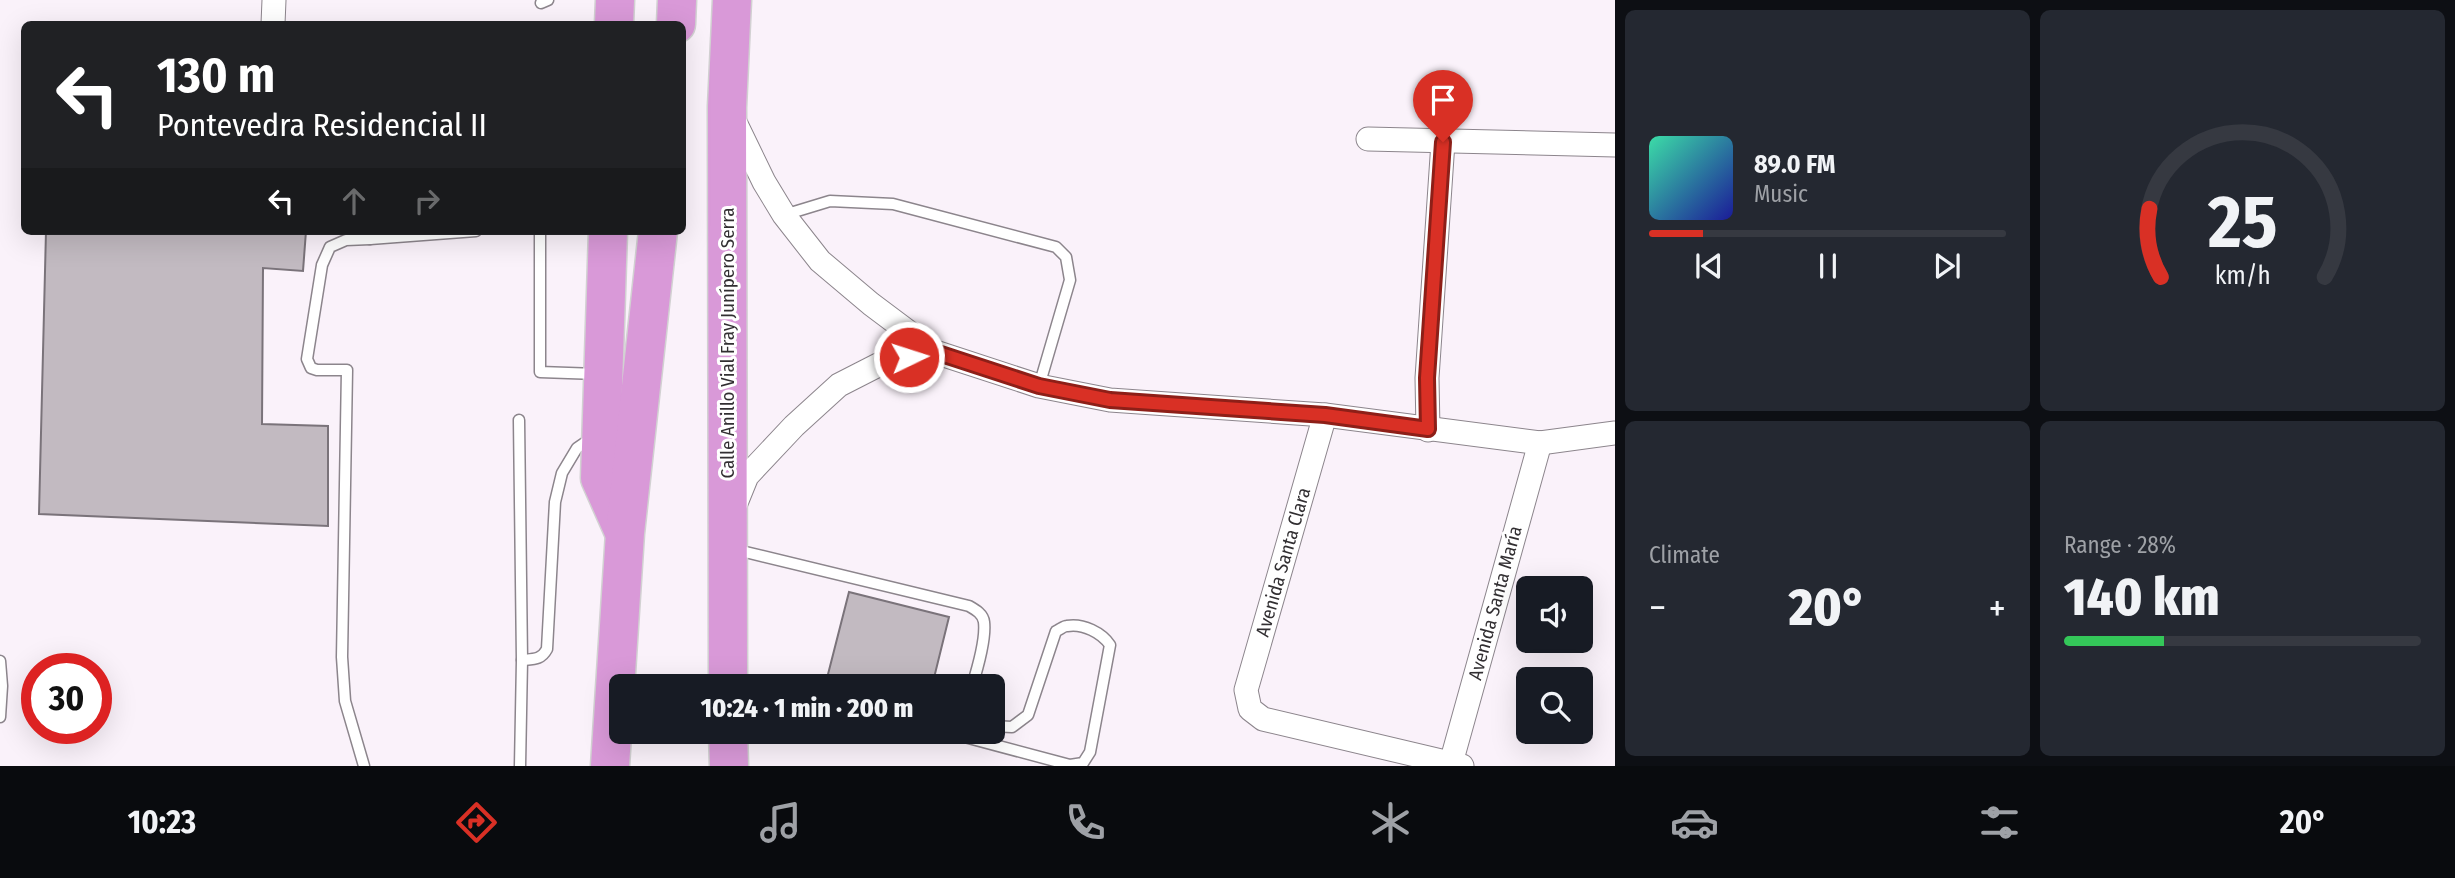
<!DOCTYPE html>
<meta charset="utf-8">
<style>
:root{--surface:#171b24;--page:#242831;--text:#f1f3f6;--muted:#9ea1a6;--line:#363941;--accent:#d93025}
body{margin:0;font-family:"Fira Sans Condensed",sans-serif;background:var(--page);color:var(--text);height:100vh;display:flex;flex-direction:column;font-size:26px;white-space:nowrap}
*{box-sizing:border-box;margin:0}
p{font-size:23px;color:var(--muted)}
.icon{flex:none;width:38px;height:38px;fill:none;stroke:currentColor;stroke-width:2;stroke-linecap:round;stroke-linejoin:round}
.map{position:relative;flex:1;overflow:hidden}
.sheet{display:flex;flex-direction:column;gap:10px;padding:10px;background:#0d0f14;width:840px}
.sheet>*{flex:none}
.banner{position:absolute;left:21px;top:21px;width:665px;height:214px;border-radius:10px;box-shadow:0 7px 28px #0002;background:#202124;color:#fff;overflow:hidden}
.fabs{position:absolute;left:1516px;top:576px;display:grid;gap:14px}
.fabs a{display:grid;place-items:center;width:77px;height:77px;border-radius:10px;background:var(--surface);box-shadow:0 7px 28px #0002;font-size:35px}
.speed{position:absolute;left:21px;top:653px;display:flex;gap:14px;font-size:35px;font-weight:700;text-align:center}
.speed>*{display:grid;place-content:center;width:91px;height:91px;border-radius:50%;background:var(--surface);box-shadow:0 7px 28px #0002;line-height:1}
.speed .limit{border:10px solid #d22;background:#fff;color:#111}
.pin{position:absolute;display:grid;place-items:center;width:60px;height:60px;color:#fff;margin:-72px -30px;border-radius:50% 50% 50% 0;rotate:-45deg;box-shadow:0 0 7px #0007}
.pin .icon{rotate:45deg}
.me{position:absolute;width:77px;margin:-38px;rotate:86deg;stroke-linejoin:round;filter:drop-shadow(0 0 5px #0008)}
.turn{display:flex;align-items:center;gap:24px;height:147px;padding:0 21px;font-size:32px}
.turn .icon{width:91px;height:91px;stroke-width:2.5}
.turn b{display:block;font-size:49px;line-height:60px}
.lanes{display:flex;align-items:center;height:66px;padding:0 21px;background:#0003;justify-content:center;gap:35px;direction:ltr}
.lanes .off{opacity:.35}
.big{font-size:52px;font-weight:800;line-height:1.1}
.sheet .card{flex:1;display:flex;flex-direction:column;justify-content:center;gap:10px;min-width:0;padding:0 24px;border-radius:10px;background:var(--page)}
.sheet .dial{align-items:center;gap:0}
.dial svg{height:182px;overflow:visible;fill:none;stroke:var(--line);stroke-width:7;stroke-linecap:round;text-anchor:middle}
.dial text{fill:var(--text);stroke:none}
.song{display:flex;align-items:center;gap:21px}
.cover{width:84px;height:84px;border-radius:10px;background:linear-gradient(135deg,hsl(160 70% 55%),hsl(240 70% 35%))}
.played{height:7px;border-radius:4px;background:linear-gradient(90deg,var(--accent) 15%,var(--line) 15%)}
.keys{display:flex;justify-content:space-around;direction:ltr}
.heat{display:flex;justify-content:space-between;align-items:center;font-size:38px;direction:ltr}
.charge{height:10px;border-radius:5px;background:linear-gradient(90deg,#34c759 28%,var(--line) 0)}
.sheet .tiles{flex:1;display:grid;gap:10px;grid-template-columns:repeat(2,1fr)}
.trip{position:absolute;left:609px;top:674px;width:396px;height:70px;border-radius:10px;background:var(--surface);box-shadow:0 7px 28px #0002;font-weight:800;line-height:70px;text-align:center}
.menu{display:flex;height:112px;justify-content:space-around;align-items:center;background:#090b0e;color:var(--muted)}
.menu .icon{width:49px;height:49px}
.menu .on{color:var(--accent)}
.menu b{font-size:32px;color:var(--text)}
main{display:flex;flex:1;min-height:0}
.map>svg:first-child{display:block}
</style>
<main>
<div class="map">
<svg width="1615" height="766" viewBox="0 0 1615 766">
<rect width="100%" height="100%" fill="#faf2fa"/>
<!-- building -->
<g fill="#c2bac1" stroke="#7a737a" stroke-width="2">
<polygon points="46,231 306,231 303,271 263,268 262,424 328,426 328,526 39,514"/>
<polygon points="849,592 949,617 932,686 825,686"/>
</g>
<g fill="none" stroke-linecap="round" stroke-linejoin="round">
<defs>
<g id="lane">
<polyline points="541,3 548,0"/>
<polyline points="784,215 830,201 893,204 1056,247 1066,257 1070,280 1039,386"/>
<polyline points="540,231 540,372 597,374"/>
<polyline points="370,239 476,231"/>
<polyline points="519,420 522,660 520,766"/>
<path d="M733,549L969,606C976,610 983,614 984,622C986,638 977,670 972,686"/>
<path d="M522,660C534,659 541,660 547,649L555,502L562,473L577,448L593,437"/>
<polyline points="0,661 2,686 0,717"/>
<polyline points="734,680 755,686"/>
<path d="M946,732L1070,765L1083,763L1090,752L1110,645C1102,633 1083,623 1067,626C1063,626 1060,630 1056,631L1028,715L1012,727L992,726"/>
<polyline points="364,766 345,701 342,657 347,370 317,370 311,368 307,359 322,265 330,247 346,240 370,239 370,231"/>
</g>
<g id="street">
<polyline points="273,24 274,0"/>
<polyline points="733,118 764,182 784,215 820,261 871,304 935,352 1039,386 1110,400 1325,415 1540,443 1615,433"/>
<polyline points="1368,139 1615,145"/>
<polyline points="1325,415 1246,690 1250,709 1263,719 1462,766"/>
<polyline points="1428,430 1427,378 1443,142"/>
<polyline points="736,503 747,476 794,426 839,385 884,362 935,352"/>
<polyline points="1451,763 1540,443"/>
</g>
<g id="highway">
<polyline points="614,24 615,0"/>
<polyline points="676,24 677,0"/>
<polyline points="608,231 600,478 624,532"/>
<polyline points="728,686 727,107 732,0"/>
<polyline points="728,732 729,766"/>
<polyline points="610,766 625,533 658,231"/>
</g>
</defs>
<!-- lane casing -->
<use href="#lane" stroke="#8c858c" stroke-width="13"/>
<!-- street casing -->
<use href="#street" stroke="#8c858c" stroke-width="25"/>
<!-- highway casing -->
<use href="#highway" stroke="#d2d1d2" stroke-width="41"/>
<!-- lane -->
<use href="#lane" stroke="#fff" stroke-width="10"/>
<!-- street -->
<use href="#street" stroke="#fff" stroke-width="23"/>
<!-- highway -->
<use href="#highway" stroke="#d999d8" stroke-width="38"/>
</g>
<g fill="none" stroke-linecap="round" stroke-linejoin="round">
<defs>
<polyline id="route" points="909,357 935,352 1039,386 1110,400 1325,415 1428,429 1427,378 1443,142"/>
</defs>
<!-- route casing -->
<use href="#route" stroke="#8d1f18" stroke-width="18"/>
<!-- route -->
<use href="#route" stroke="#d93025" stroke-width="12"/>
</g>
<g text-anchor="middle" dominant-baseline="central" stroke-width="6" stroke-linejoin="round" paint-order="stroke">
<!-- street labels -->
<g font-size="19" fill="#322f32" stroke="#fff">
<text transform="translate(727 343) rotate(-90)">Calle Anillo Vial Fray Junípero Serra</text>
<text transform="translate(1283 562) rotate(-74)">Avenida Santa Clara</text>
<text transform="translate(1495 603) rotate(-75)">Avenida Santa María</text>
</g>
</g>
</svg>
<div class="fabs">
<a><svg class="icon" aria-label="sound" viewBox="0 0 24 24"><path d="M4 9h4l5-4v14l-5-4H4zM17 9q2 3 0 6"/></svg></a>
<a><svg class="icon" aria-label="search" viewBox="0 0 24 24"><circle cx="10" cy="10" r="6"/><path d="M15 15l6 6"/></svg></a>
</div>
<div class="speed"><div class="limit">30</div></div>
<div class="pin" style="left:1443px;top:142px;background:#d93025"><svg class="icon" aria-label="arrive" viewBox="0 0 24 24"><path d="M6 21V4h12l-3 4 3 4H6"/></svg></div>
<svg class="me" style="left:909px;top:357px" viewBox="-20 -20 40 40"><circle r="17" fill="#d93025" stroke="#fff" stroke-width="3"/><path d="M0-11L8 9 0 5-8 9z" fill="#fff"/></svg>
<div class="trip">10:24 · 1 min · 200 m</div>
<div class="banner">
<div class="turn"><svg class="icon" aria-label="left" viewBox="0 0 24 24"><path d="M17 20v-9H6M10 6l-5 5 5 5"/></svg><div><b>130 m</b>Pontevedra Residencial II</div></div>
<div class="lanes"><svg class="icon" aria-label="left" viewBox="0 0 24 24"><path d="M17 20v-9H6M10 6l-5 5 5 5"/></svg><svg class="icon off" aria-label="ahead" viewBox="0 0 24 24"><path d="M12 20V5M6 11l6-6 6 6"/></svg><svg class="icon off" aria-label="right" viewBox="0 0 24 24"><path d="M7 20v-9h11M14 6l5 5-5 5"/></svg></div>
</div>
</div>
<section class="sheet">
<div class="tiles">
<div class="card">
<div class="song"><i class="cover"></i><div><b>89.0 FM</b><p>Music</p></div></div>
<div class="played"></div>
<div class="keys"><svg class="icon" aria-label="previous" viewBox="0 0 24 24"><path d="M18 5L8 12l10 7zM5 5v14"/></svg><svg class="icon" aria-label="pause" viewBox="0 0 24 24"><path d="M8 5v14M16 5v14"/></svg><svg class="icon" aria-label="next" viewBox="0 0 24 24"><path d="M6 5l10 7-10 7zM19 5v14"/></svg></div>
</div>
<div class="card dial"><svg viewBox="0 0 100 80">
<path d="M14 69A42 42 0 1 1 86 69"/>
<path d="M14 69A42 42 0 0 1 9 39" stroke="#d93025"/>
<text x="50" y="56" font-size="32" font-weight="700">25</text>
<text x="50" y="72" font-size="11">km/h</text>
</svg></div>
<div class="card"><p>Climate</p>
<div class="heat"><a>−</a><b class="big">20°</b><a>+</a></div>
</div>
<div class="card"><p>Range · 28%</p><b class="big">140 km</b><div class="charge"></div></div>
</div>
</section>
</main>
<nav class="menu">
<b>10:23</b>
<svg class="icon on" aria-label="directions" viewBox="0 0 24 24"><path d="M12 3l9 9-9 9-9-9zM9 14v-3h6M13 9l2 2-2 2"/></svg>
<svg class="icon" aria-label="music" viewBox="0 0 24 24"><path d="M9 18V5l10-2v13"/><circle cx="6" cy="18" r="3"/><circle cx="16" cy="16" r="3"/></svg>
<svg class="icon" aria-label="phone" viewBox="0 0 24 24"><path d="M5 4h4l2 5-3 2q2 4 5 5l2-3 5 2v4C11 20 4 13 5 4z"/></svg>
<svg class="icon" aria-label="climate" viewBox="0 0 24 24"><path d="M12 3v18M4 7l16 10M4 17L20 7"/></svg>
<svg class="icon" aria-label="car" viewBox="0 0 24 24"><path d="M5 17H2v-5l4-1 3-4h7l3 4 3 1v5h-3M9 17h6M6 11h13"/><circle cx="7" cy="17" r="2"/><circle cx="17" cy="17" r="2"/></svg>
<svg class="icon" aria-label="filters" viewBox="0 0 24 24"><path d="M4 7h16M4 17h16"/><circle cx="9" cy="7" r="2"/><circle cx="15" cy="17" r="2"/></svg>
<b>20°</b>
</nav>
